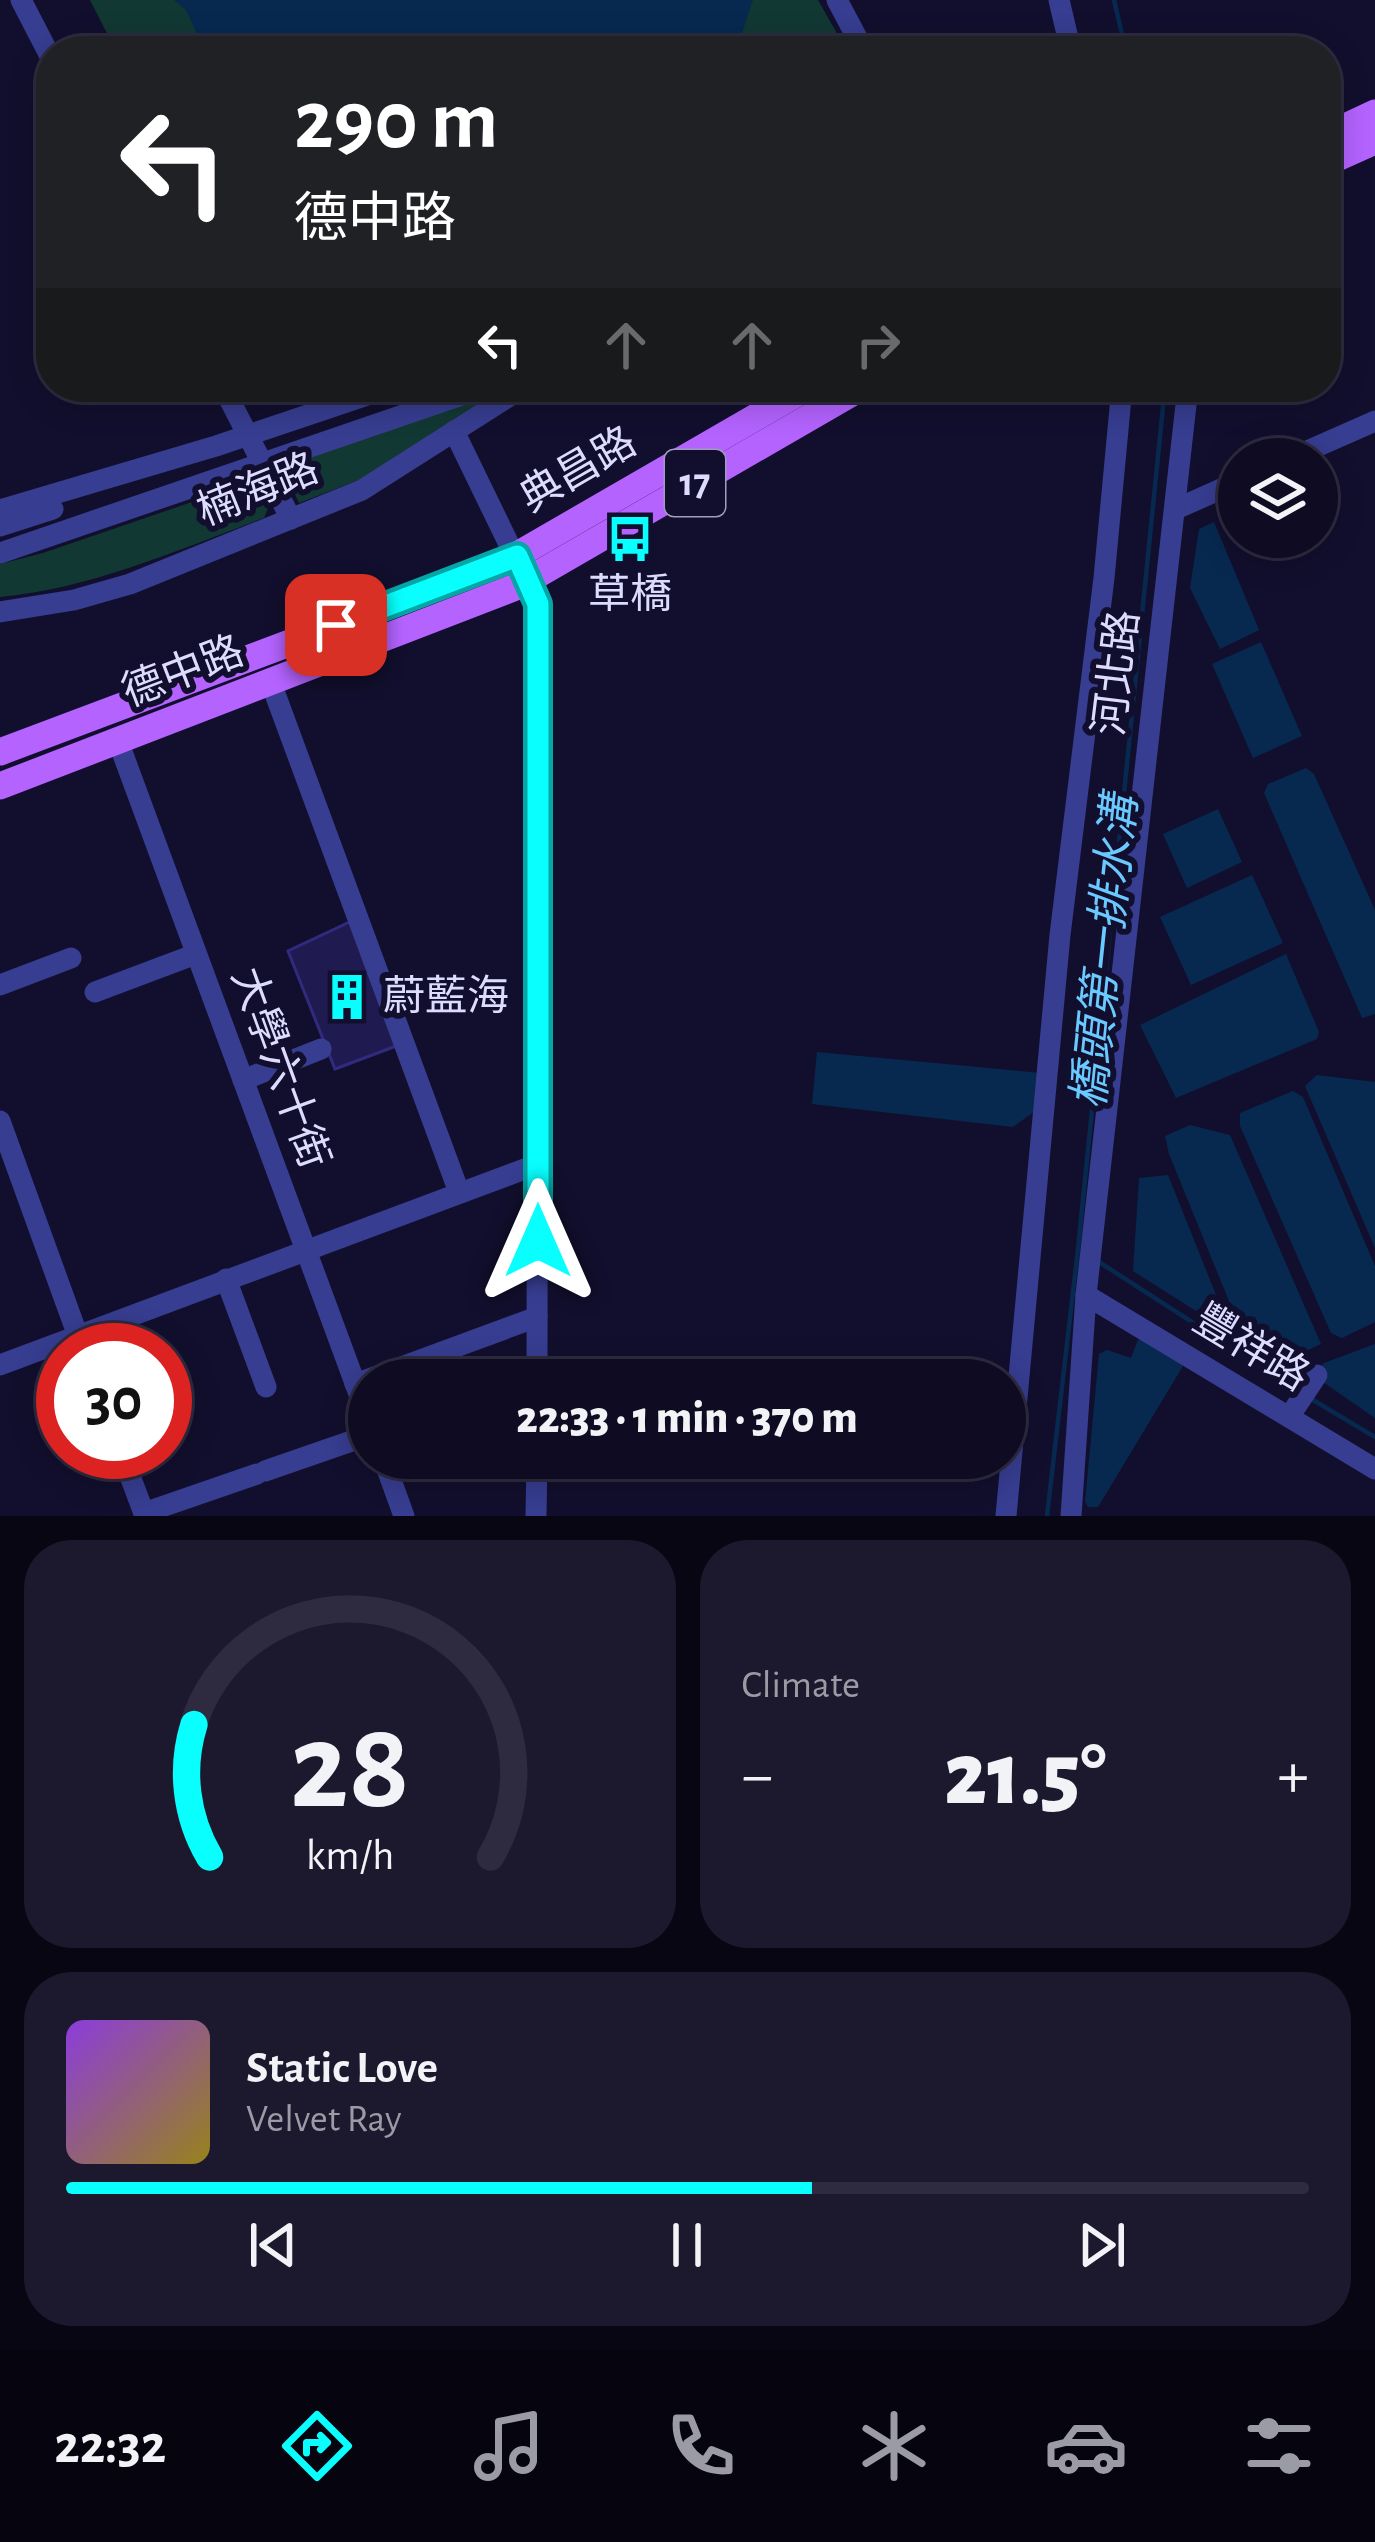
<!DOCTYPE html>
<meta charset="utf-8">
<style>
:root{--surface:#0e0b22;--page:#1c192f;--text:#f1f3f6;--muted:#9b9ba5;--line:#2e2b40;--accent:#08fffe}
body{margin:0;font-family:"Alegreya Sans","Noto Sans TC",sans-serif;background:var(--page);color:var(--text);height:100vh;display:flex;flex-direction:column;font-size:45px;white-space:nowrap}
*{box-sizing:border-box;margin:0}
p{font-size:39px;color:var(--muted)}
.icon{flex:none;width:66px;height:66px;fill:none;stroke:currentColor;stroke-width:2;stroke-linecap:round;stroke-linejoin:round}
.map{position:relative;height:1516px;overflow:hidden}
.drawer{display:flex;flex-direction:column;gap:24px;padding:24px;background:#080613;flex:1}
.drawer>*{flex:none}
.top-card{position:absolute;left:36px;top:36px;width:1305px;height:366px;border-radius:48px;box-shadow:0 6px 30px #0003,0 0 0 3px var(--line);background:#202124;color:#fff;overflow:hidden}
.controls{position:absolute;left:1218px;top:438px;display:grid;gap:24px}
.controls a{display:grid;place-items:center;width:120px;height:120px;border-radius:50%;background:var(--surface);box-shadow:0 6px 30px #0003,0 0 0 3px var(--line);font-size:60px}
.speed{position:absolute;left:36px;top:1323px;display:flex;gap:24px;font-size:60px;font-weight:700;text-align:center}
.speed>*{display:grid;place-content:center;width:156px;height:156px;border-radius:50%;background:var(--surface);box-shadow:0 6px 30px #0003,0 0 0 3px var(--line);line-height:1}
.speed .limit{border:18px solid #d22;background:#fff;color:#111}
.pin{position:absolute;display:grid;place-items:center;width:102px;height:102px;color:#fff;margin:-51px;border-radius:24px;box-shadow:0 6px 18px #0006}
.me{position:absolute;width:132px;margin:-66px;rotate:0deg;stroke-linejoin:round;filter:drop-shadow(0 0 9px #0008)}
.turn{display:flex;align-items:center;gap:42px;height:252px;padding:0 60px;font-size:54px}
.turn .icon{width:156px;height:156px;stroke-width:2.5}
.turn b{display:block;font-size:84px;line-height:102px}
.lanes{display:flex;align-items:center;height:114px;padding:0 60px;background:#0003;justify-content:center;gap:60px;direction:ltr}
.lanes .off{opacity:.35}
.big{font-size:90px;font-weight:800;line-height:1.1}
.drawer .card{flex:1;display:flex;flex-direction:column;justify-content:center;gap:18px;min-width:0;padding:0 42px;border-radius:48px;background:var(--page)}
.drawer .dial{align-items:center;gap:0}
.dial svg{height:312px;overflow:visible;fill:none;stroke:var(--line);stroke-width:7;stroke-linecap:round;text-anchor:middle}
.dial text{fill:var(--text);stroke:none}
.song{display:flex;align-items:center;gap:36px}
.cover{width:144px;height:144px;border-radius:18px;background:linear-gradient(135deg,hsl(270 70% 55%),hsl(50 70% 35%))}
.played{height:12px;border-radius:6px;background:linear-gradient(90deg,var(--accent) 60%,var(--line) 60%)}
.keys{display:flex;justify-content:space-around;direction:ltr}
.heat{display:flex;justify-content:space-between;align-items:center;font-size:66px;direction:ltr}
.drawer .tiles{flex:1;display:grid;gap:24px;grid-template-columns:1fr 1fr}
.card:last-child{grid-column:span 2}
.trip{position:absolute;left:348px;top:1359px;width:678px;height:120px;border-radius:60px;background:var(--surface);box-shadow:0 6px 30px #0003,0 0 0 3px var(--line);font-weight:800;line-height:120px;text-align:center}
.dock{display:flex;height:192px;justify-content:space-around;align-items:center;background:#06040e;color:var(--muted)}
.dock .icon{width:84px;height:84px}
.dock .active{color:var(--accent)}
.dock b{font-size:54px;color:var(--text)}
.map>svg:first-child{display:block}
</style>
<div class="map">
<svg width="1375" height="1516" viewBox="0 0 1375 1516">
<rect width="100%" height="100%" fill="#120f2e"/>
<!-- green -->
<g fill="#123833">
<polygon points="90,0 818,0 847,51 116,51"/>
<polygon points="493,392 497,394 364,478 299,503 282,466"/>
<path d="M262,478L270,503L264,518C177,550 93,588 0,597V564L43,553Z"/>
</g>
<!-- water -->
<g fill="#072950">
<polygon points="174,0 753,0 740,39 727,51 205,51 186,10"/>
<polygon points="1214,522 1259,630 1220,649 1190,588 1199,529"/>
<polygon points="1261,642 1302,736 1253,758 1212,664"/>
<polygon points="1306,768 1314,774 1375,910 1375,1014 1362,1018 1264,793 1268,784"/>
<polygon points="1218,809 1242,862 1187,888 1163,834"/>
<polygon points="1252,875 1283,943 1191,985 1160,917"/>
<polygon points="1286,954 1319,1032 1317,1039 1176,1098 1140,1025"/>
<polygon points="817,1052 1041,1073 1038,1109 1013,1127 812,1104"/>
<polygon points="1317,1075 1375,1082 1375,1248 1305,1086"/>
<polygon points="1293,1091 1303,1097 1375,1266 1375,1322 1342,1338 1331,1333 1240,1126 1240,1113"/>
<polygon points="1190,1125 1230,1135 1321,1344 1279,1363 1242,1333 1169,1154 1165,1136"/>
<polygon points="1168,1175 1224,1315 1215,1323 1133,1271 1139,1178"/>
<polygon points="1147,1338 1183,1366 1098,1507 1088,1507 1085,1502 1099,1354 1107,1350 1131,1358 1138,1340"/>
<polygon points="1375,1344 1375,1418 1323,1382 1318,1369 1324,1363"/>
</g>
<g fill="none" stroke-linecap="round" stroke-linejoin="round">
<!-- stream -->
<g stroke="#072950" stroke-width="4.5">
<polyline points="1114,0 1126,51"/>
<polyline points="1096,1260 1299,1391"/>
<polyline points="1308,1397 1375,1437"/>
<polyline points="1047,1516 1078,1249 1165,387"/>
</g>
</g>
<!-- building -->
<polygon fill="#1f1a50" stroke="#322a7e" stroke-width="3" points="358,918 404,1043 335,1069 288,951"/>
<g fill="none" stroke-linecap="round" stroke-linejoin="round">
<!-- minor -->
<g stroke="#373d90" stroke-width="21">
<polyline points="21,0 51,58"/>
<polyline points="837,0 864,51"/>
<polyline points="1059,0 1071,51"/>
<polyline points="223,387 291,519"/>
<polyline points="454,431 538,604 537,1380"/>
<polyline points="1289,459 1375,421"/>
<polyline points="1176,509 1239,481"/>
<polyline points="0,510 216,446 391,387"/>
<polyline points="0,526 53,509"/>
<polyline points="0,553 485,387"/>
<polyline points="0,612 74,600 130,584 362,490 524,387"/>
<polyline points="271,683 459,1192"/>
<polyline points="118,741 369,1421"/>
<polyline points="0,985 71,958"/>
<polyline points="95,992 196,954"/>
<polyline points="243,1080 321,1049"/>
<polyline points="0,1121 83,1350"/>
<polyline points="226,1279 266,1387"/>
<polyline points="1086,1295 1375,1469"/>
<polyline points="0,1365 538,1164"/>
<polyline points="355,1384 537,1317"/>
<polyline points="1289,1417 1317,1375"/>
<polyline points="121,1452 145,1516"/>
<polyline points="383,1458 404,1516"/>
<polyline points="265,1471 369,1435"/>
<polyline points="144,1513 257,1474"/>
<polyline points="536,1516 537,1458"/>
<polyline points="1006,1516 1060,935 1104,578 1122,387"/>
<polyline points="1071,1516 1086,1295 1188,387"/>
</g>
<!-- major -->
<g stroke="#b463ff" stroke-width="27">
<polyline points="1326,136 1375,113"/>
<polyline points="1326,163 1375,141"/>
<polyline points="0,752 505,562 808,387"/>
<polyline points="0,786 516,587 862,387"/>
</g>
</g>
<g fill="none" stroke-linecap="round" stroke-linejoin="round">
<defs>
<polyline id="route" points="336,625 517,556 538,604 538,1241"/>
</defs>
<!-- route casing -->
<use href="#route" stroke="#05a6a5" stroke-width="30"/>
<!-- route -->
<use href="#route" stroke="#08fffe" stroke-width="21"/>
</g>
<!-- icons -->
<defs>
<symbol id="bus-bare" viewBox="-9 -9 18 18"><path d="M-5-6H5V4H4V6H2V4H-2V6H-4V4H-5ZM-3.5-4V0h7V-4ZM-3.5 1.2v1.5H-2V1.2ZM2 1.2v1.5H3.5V1.2Z" fill="#08fffe" stroke="#120f2e" stroke-width="2.5" paint-order="stroke"/></symbol>
<symbol id="building-bare" viewBox="-9 -9 18 18"><path d="M-4-6H4V6H1V3H-1V6H-4ZM-2.5-4.3h1.7v1.8h-1.7ZM.8-4.3h1.7v1.8H.8ZM-2.5-1h1.7V.8h-1.7ZM.8-1h1.7V.8H.8Z" fill="#08fffe" stroke="#120f2e" stroke-width="2.5" paint-order="stroke"/></symbol>
</defs>
<g fill-rule="evenodd">
<use href="#bus-bare" x="597" y="506" width="66" height="66"/>
<use href="#building-bare" x="314" y="964" width="66" height="66"/>
</g>
<g text-anchor="middle" dominant-baseline="central" stroke-width="12" stroke-linejoin="round" paint-order="stroke">
<!-- shield labels -->
<rect fill="#120f2e" stroke="#a09ec0" stroke-width="3" x="665" y="450" width="60" height="66" rx="9"/>
<g font-size="39" font-weight="bold" fill="#dddcff">
<text x="695" y="483">17</text>
</g>
<!-- street labels -->
<g font-size="42" fill="#dddcff" stroke="#120f2e">
<text transform="translate(578 470) rotate(-30)">典昌路</text>
<text transform="translate(258 490) rotate(-22)">楠海路</text>
<text transform="translate(183 672) rotate(-21)">德中路</text>
<text transform="translate(1117 673) rotate(-83)">河北路</text>
<text transform="translate(280 1068) rotate(70)">大學六十街</text>
<text transform="translate(1251 1348) rotate(31)">豐祥路</text>
</g>
<!-- poi labels -->
<g font-size="42" fill="#dddcff" stroke="#120f2e">
<text x="630" y="595">草橋</text>
<text x="383" y="997" text-anchor="start">蔚藍海</text>
</g>
<!-- water labels -->
<g font-size="45" font-style="italic" fill="#6acaff" stroke="#120f2e">
<text transform="translate(1106 952) rotate(-84)">橋頭第一排水溝</text>
</g>
</g>
</svg>
<div class="controls">
<a><svg class="icon" aria-label="layers" viewBox="0 0 24 24"><path d="M12 4l9 5-9 5-9-5zM3 14l9 5 9-5"/></svg></a>
</div>
<div class="speed"><div class="limit">30</div></div>
<div class="pin" style="left:336px;top:625px;background:#d93025"><svg class="icon" aria-label="arrive" viewBox="0 0 24 24"><path d="M6 21V4h12l-3 4 3 4H6"/></svg></div>
<svg class="me" style="left:538px;top:1241px" viewBox="-20 -20 40 40"><path d="M0-17L14 15 0 8-14 15z" fill="#08fffe" stroke="#fff" stroke-width="4"/></svg>
<div class="trip">22:33 · 1 min · 370 m</div>
<div class="top-card">
<div class="turn"><svg class="icon" aria-label="left" viewBox="0 0 24 24"><path d="M17 20v-9H6M10 6l-5 5 5 5"/></svg><div><b>290 m</b>德中路</div></div>
<div class="lanes"><svg class="icon" aria-label="left" viewBox="0 0 24 24"><path d="M17 20v-9H6M10 6l-5 5 5 5"/></svg><svg class="icon off" aria-label="ahead" viewBox="0 0 24 24"><path d="M12 20V5M6 11l6-6 6 6"/></svg><svg class="icon off" aria-label="ahead" viewBox="0 0 24 24"><path d="M12 20V5M6 11l6-6 6 6"/></svg><svg class="icon off" aria-label="right" viewBox="0 0 24 24"><path d="M7 20v-9h11M14 6l5 5-5 5"/></svg></div>
</div>
</div>
<section class="drawer">
<div class="tiles">
<div class="card dial"><svg viewBox="0 0 100 80">
<path d="M14 69A42 42 0 1 1 86 69"/>
<path d="M14 69A42 42 0 0 1 10 35" stroke="#08fffe"/>
<text x="50" y="56" font-size="32" font-weight="700">28</text>
<text x="50" y="72" font-size="11">km/h</text>
</svg></div>
<div class="card"><p>Climate</p>
<div class="heat"><a>−</a><b class="big">21.5°</b><a>+</a></div>
</div>
<div class="card">
<div class="song"><i class="cover"></i><div><b>Static Love</b><p>Velvet Ray</p></div></div>
<div class="played"></div>
<div class="keys"><svg class="icon" aria-label="previous" viewBox="0 0 24 24"><path d="M18 5L8 12l10 7zM5 5v14"/></svg><svg class="icon" aria-label="pause" viewBox="0 0 24 24"><path d="M8 5v14M16 5v14"/></svg><svg class="icon" aria-label="next" viewBox="0 0 24 24"><path d="M6 5l10 7-10 7zM19 5v14"/></svg></div>
</div>
</div>
</section>
<nav class="dock">
<b>22:32</b>
<svg class="icon active" aria-label="directions" viewBox="0 0 24 24"><path d="M12 3l9 9-9 9-9-9zM9 14v-3h6M13 9l2 2-2 2"/></svg>
<svg class="icon" aria-label="music" viewBox="0 0 24 24"><path d="M9 18V5l10-2v13"/><circle cx="6" cy="18" r="3"/><circle cx="16" cy="16" r="3"/></svg>
<svg class="icon" aria-label="phone" viewBox="0 0 24 24"><path d="M5 4h4l2 5-3 2q2 4 5 5l2-3 5 2v4C11 20 4 13 5 4z"/></svg>
<svg class="icon" aria-label="climate" viewBox="0 0 24 24"><path d="M12 3v18M4 7l16 10M4 17L20 7"/></svg>
<svg class="icon" aria-label="car" viewBox="0 0 24 24"><path d="M5 17H2v-5l4-1 3-4h7l3 4 3 1v5h-3M9 17h6M6 11h13"/><circle cx="7" cy="17" r="2"/><circle cx="17" cy="17" r="2"/></svg>
<svg class="icon" aria-label="filters" viewBox="0 0 24 24"><path d="M4 7h16M4 17h16"/><circle cx="9" cy="7" r="2"/><circle cx="15" cy="17" r="2"/></svg>
</nav>
